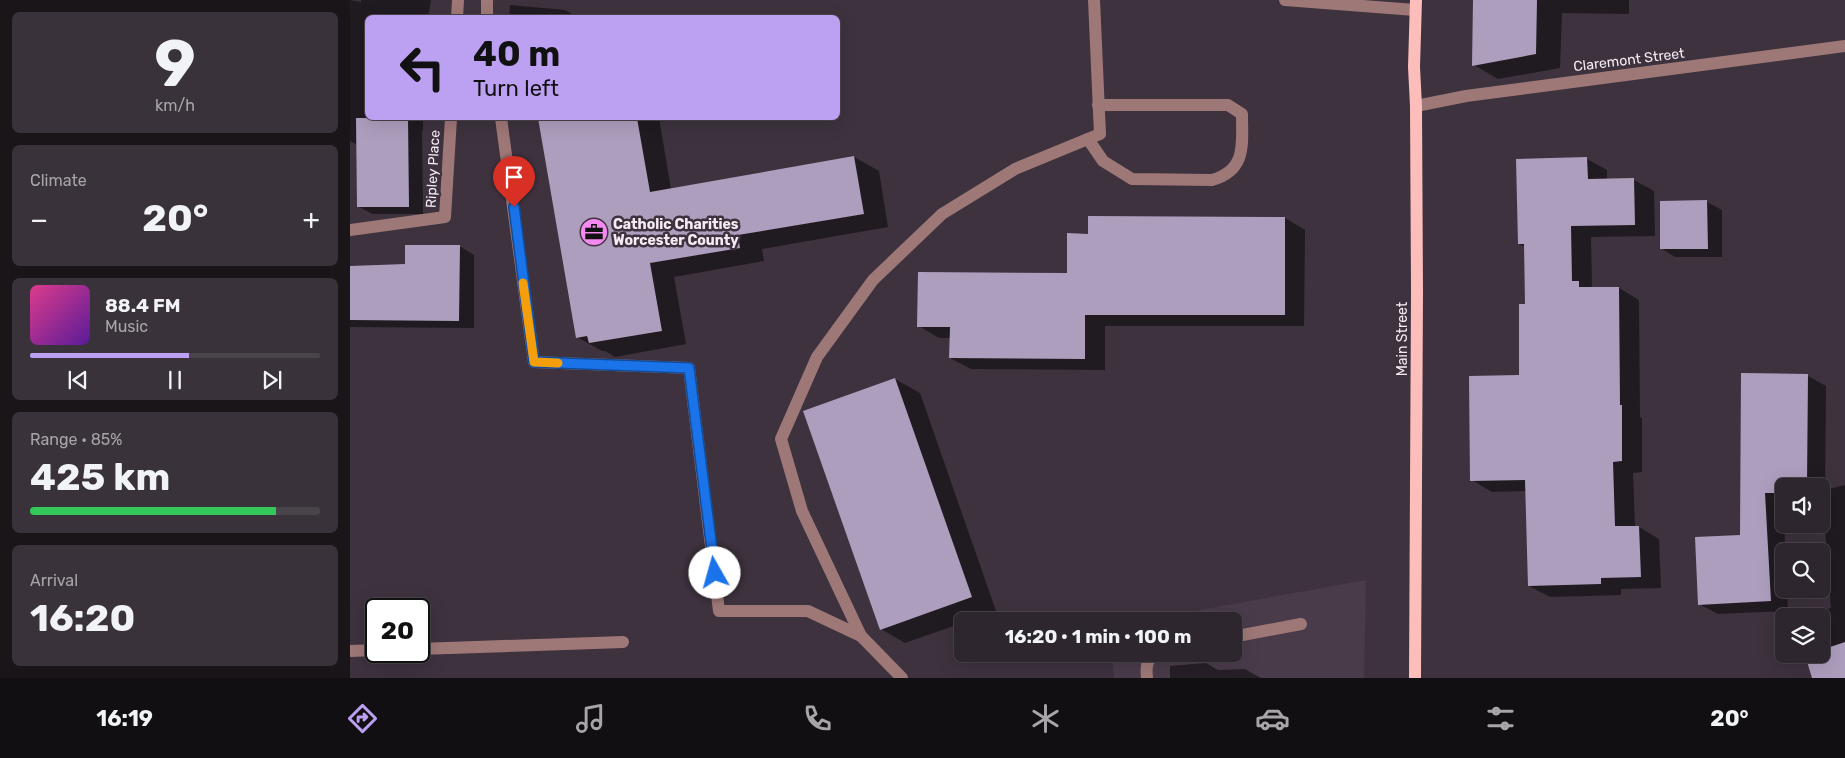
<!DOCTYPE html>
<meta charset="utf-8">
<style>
:root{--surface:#2e262e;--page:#3a323a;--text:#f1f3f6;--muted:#a7a5aa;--line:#49434a;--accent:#bca0f2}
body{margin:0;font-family:Rubik,sans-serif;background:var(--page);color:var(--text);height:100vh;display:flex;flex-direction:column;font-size:19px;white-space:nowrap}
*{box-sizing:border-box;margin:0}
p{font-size:16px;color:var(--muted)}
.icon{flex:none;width:28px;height:28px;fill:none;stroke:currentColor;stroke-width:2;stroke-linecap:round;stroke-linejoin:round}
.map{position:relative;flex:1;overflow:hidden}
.sheet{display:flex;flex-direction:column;gap:12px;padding:12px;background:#191519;width:350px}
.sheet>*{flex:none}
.top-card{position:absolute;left:15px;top:15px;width:475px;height:105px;border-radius:8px;box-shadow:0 5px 20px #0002,0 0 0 1px var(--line);background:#bca0f2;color:#111;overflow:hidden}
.tools{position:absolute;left:1425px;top:478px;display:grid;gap:10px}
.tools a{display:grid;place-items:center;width:55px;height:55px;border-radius:8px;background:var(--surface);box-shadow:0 5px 20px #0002,0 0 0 1px var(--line);font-size:25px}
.speed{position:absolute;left:15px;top:598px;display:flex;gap:10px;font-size:25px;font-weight:700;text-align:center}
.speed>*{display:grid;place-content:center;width:65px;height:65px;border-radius:50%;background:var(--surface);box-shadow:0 5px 20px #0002,0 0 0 1px var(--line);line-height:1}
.speed .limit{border:2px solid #111;border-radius:8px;background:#fff;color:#111}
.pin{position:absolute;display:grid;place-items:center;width:42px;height:42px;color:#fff;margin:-51px -21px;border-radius:50% 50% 50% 0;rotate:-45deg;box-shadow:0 0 5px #0007}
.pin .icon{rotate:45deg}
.me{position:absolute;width:55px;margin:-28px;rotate:353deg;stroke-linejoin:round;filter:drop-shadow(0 0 4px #0008)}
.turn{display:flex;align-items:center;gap:18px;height:105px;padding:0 25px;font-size:22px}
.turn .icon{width:65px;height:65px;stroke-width:2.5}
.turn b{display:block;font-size:35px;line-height:42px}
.big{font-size:38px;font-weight:700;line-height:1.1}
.sheet .tile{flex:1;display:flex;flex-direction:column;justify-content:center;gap:8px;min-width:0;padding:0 18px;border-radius:8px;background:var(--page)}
.sheet .dial{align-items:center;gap:0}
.dial b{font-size:65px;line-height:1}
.song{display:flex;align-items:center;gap:15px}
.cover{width:60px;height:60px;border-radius:8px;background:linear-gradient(135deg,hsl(330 70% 55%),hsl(270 70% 35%))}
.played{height:5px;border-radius:2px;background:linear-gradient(90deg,var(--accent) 55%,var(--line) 55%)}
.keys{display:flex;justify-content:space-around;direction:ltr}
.heat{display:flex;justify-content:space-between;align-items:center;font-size:28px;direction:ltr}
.charge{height:8px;border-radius:4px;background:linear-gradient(90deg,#34c759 85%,var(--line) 0)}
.trip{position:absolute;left:604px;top:612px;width:288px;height:50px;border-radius:8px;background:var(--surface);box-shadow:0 5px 20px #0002,0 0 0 1px var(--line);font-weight:700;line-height:50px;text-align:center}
.tab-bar{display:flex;height:80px;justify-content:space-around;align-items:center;background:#120f12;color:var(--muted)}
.tab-bar .icon{width:35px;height:35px}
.tab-bar .active{color:var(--accent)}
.tab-bar b{font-size:22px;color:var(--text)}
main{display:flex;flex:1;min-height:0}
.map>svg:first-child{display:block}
</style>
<main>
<section class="sheet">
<div class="tile dial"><b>9</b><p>km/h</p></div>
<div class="tile"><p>Climate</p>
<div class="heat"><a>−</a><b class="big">20°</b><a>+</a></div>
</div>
<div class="tile">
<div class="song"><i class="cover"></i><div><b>88.4 FM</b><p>Music</p></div></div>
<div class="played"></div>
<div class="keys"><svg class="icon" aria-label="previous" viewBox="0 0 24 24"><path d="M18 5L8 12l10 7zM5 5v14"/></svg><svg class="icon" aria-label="pause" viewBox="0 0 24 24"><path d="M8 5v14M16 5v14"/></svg><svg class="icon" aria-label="next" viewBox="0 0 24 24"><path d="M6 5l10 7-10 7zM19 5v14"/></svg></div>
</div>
<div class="tile"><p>Range · 85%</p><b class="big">425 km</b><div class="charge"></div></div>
<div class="tile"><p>Arrival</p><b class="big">16:20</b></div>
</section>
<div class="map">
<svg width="1495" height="678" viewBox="0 0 1495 678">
<rect width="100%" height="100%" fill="#3d323e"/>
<!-- built -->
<polygon fill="#4a3b4b" points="1016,580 1014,678 764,678 762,654 882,654 882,621 789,621"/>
<!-- shadow -->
<g fill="#0007">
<polygon points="0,0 11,2 11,0 81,0 78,18 18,18 18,118 73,118 73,131 72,131 73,214 22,214 8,206 8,145 0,141"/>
<polygon points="1124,0 1279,0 1279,14 1212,13 1210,68 1148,79 1124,65"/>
<polygon points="160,5 215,10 229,18 159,18"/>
<polygon points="189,118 309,118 321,189 504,157 529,171 538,227 412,249 414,261 324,277 336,344 265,357 255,351 252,351 227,337"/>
<polygon points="1237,159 1257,170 1257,180 1284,180 1304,191 1305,236 1241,237 1242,288 1269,288 1289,300 1290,417 1292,418 1292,472 1283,473 1285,527 1289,527 1309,539 1311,588 1271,589 1271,595 1200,597 1179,586 1176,491 1142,492 1122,480 1170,376 1177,305 1175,247 1169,244"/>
<polygon points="1311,202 1357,202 1372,210 1372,257 1325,257 1311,248"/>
<polygon points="935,218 955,230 954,326 755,326 755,370 621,369 600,358 601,338 589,338 569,326 718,274 739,235"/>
<polygon points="109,246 124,255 124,328 0,327 0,267 56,265"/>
<polygon points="1458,376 1476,386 1475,490 1495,485 1495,678 1463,678 1457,656 1471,654 1481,648 1469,611 1481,608 1473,503 1471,503 1471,486 1434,486 1435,551 1434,551 1434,589 1437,589 1438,611 1368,614 1349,604 1391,536"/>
<polygon points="545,379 570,393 646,611 612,621 612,623 555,643 531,629"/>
<polygon points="856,663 868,670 895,669 911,678 820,678 820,666"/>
</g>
<!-- building -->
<g fill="#ae9ebe">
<polygon points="1123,0 1187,0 1186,54 1122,66"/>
<polygon points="6,118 58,118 59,207 7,207"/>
<polygon points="188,118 287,118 300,192 504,156 514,214 388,235 390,248 300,263 312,331 239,343 237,336 226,338"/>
<polygon points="1237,157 1238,179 1284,178 1285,225 1221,226 1222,281 1229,281 1229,287 1269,287 1270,405 1272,405 1272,461 1263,462 1265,526 1289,526 1291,577 1251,578 1251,584 1178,586 1175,480 1120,481 1119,376 1169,375 1169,304 1175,304 1174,244 1168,244 1166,159"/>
<polygon points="1357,200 1358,249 1310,249 1310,201"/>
<polygon points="738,216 935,217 935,315 735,315 735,359 599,358 600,327 567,327 568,272 717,273 717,233 738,234"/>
<polygon points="55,245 110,245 109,321 0,320 0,266 55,264"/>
<polygon points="1391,373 1458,374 1457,486 1434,486 1434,493 1415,493 1421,601 1348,605 1345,537 1390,535"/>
<polygon points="545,378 622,597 530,630 453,411"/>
<polygon points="1495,642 1495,678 1462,678 1455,655 1471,654 1471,650"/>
</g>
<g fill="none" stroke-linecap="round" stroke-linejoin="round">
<!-- minor -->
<g stroke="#9e7877" stroke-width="12">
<polyline points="137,0 137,18"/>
<polyline points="935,0 1065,10"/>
<polyline points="107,18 108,0"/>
<polyline points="1066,106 1116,96 1495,46"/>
<polyline points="151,118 184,362 339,368 369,611 458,611 511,636"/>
<path d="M738,139L753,161L782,179L862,180C897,170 892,144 892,114L878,105H748"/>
<polyline points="0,230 95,217 101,118"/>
<polyline points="882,637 951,624"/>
<polyline points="69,649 273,642"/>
<polyline points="0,651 26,650"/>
<polyline points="552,678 511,636 452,511 431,439 467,357 523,280 592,214 665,169 750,134 744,0"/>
<path d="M797,678C796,668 796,660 805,654"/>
</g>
<!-- major -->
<polyline stroke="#fcbdbb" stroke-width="12" points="1065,678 1067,292 1066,106 1064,67 1066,0"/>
</g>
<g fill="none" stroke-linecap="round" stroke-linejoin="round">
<defs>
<polyline id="route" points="164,207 184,362 339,368 365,573"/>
</defs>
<!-- route casing -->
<use href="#route" stroke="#114b97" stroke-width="12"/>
<!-- route -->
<use href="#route" stroke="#1a73e8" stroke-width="9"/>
<!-- slow -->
<polyline stroke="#f59e0b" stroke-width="9" points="173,283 184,362 208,363"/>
</g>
<!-- icons -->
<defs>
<symbol id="office-disc" viewBox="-11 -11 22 22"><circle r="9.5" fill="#f489f0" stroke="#3d323e"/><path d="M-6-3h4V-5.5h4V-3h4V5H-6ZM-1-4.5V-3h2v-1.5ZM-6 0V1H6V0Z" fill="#111"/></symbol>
</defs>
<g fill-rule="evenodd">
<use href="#office-disc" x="228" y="216" width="32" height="32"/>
</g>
<g text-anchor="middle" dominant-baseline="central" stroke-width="5" stroke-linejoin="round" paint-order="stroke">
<!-- street labels -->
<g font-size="14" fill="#f4ecf4" stroke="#3d323e">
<text transform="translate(1279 60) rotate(-7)">Claremont Street</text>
<text transform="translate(83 169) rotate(-87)">Ripley Place</text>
<text transform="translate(1052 339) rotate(-90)">Main Street</text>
</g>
<!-- poi labels -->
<g font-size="14" font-weight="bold" fill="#f4ecf4" stroke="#3d323e" text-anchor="start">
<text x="263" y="224">Catholic Charities<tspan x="263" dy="16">Worcester County</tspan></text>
</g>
</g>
</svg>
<div class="tools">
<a><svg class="icon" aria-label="sound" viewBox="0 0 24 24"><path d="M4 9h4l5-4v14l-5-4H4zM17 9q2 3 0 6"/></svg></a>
<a><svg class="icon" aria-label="search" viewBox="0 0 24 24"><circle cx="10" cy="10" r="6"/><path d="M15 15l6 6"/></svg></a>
<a><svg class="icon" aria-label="layers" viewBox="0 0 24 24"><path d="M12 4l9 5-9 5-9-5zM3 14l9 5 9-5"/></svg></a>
</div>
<div class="speed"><div class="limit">20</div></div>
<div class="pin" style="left:164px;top:207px;background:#d93025"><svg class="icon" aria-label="arrive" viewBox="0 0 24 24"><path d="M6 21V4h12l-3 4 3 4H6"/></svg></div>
<svg class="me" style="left:365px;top:573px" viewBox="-20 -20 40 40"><circle r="19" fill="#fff"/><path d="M0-13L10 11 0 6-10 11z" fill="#1a73e8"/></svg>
<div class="trip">16:20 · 1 min · 100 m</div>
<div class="top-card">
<div class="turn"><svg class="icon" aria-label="left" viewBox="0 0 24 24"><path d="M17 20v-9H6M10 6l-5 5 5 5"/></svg><div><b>40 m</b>Turn left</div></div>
</div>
</div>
</main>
<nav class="tab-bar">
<b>16:19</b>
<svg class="icon active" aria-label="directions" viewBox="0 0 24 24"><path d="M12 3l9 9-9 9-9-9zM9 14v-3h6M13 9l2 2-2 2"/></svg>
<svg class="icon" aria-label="music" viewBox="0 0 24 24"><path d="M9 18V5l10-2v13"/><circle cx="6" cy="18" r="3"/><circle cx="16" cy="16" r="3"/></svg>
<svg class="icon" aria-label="phone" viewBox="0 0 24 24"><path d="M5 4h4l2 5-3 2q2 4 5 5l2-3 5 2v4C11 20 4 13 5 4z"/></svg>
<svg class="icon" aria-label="climate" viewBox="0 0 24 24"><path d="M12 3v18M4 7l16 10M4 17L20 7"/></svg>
<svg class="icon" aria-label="car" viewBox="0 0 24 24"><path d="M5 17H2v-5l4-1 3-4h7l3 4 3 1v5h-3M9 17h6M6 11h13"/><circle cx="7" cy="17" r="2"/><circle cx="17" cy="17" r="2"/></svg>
<svg class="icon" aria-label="filters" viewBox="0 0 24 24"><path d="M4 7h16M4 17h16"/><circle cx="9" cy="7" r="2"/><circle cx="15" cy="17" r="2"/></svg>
<b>20°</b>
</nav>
